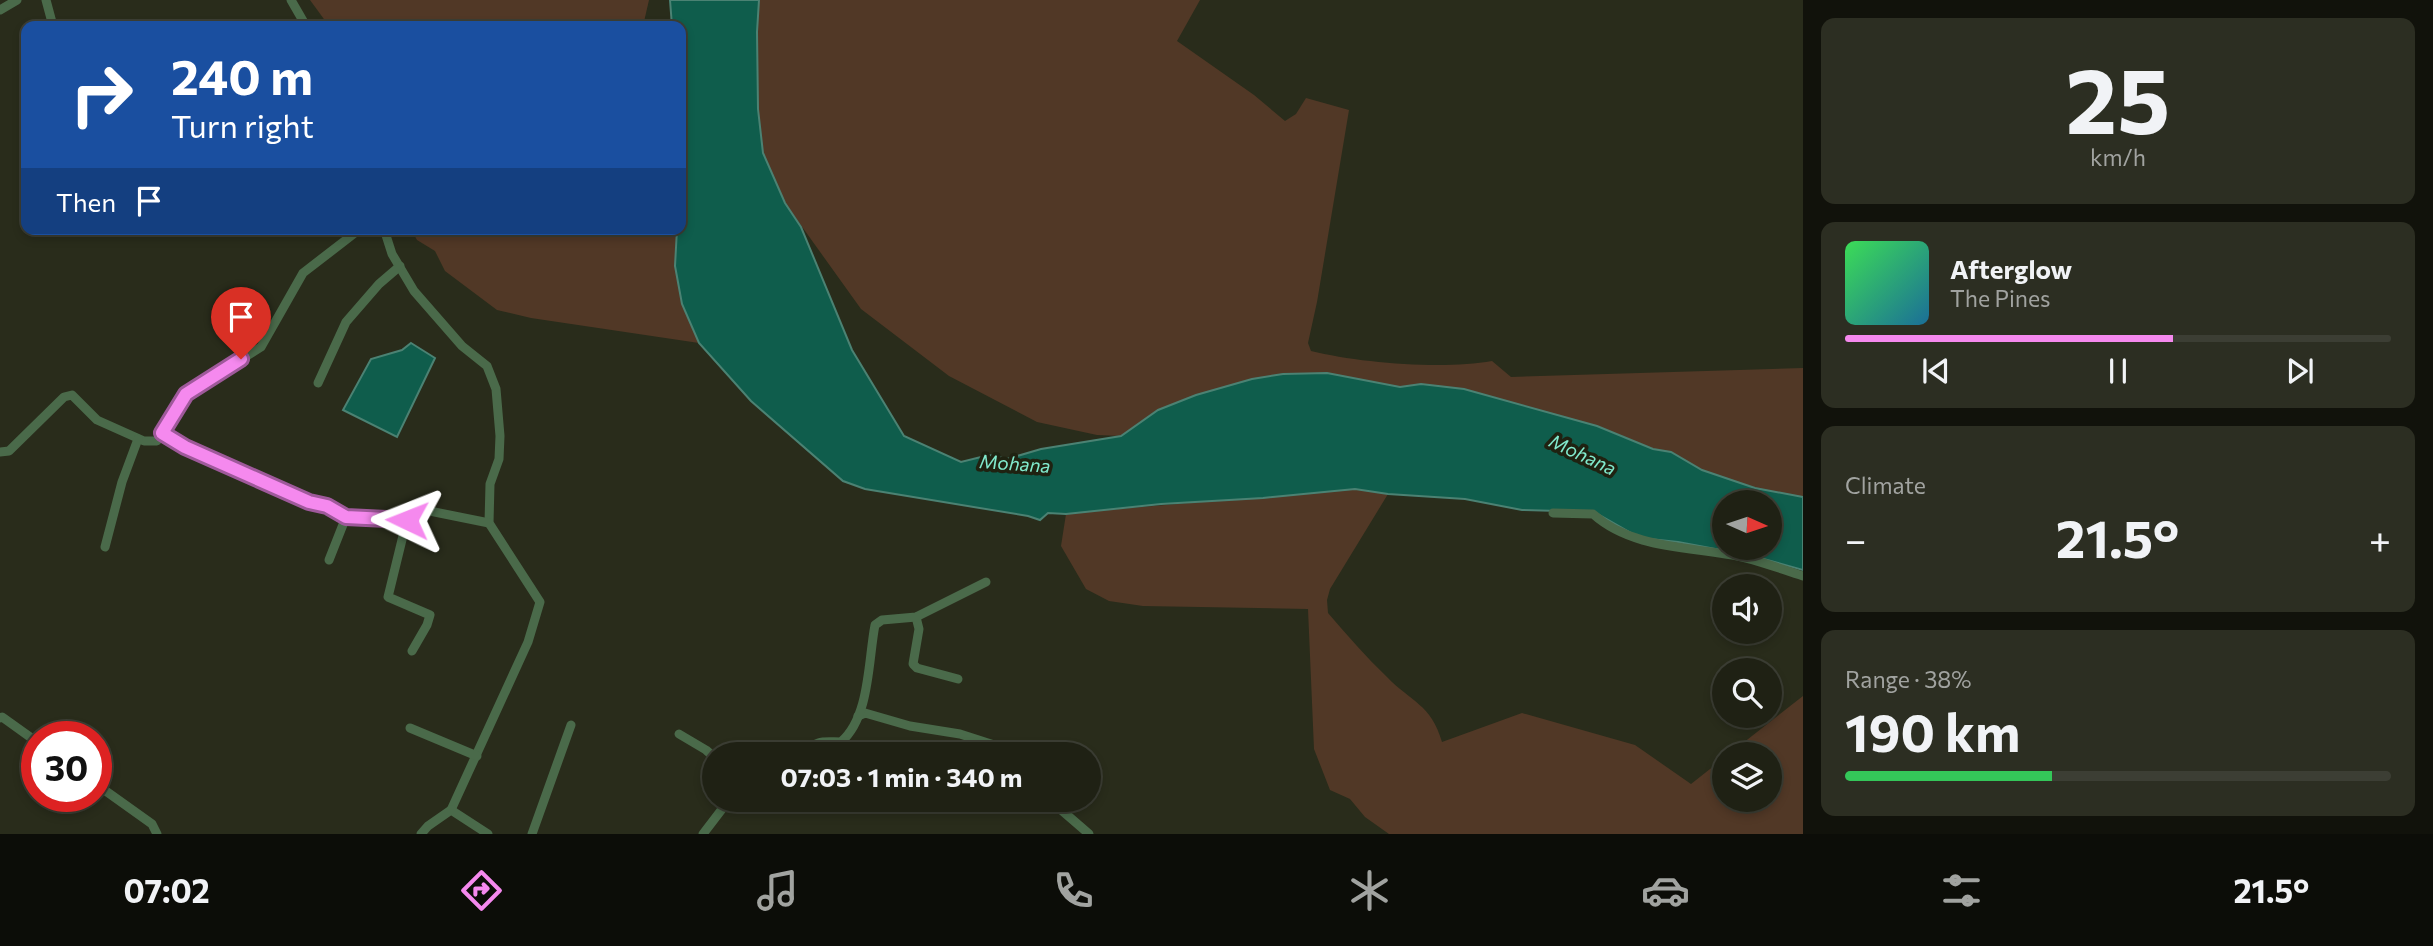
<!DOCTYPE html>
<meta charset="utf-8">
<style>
:root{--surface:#1f2114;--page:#2c2e22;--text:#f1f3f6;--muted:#a1a3a0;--line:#3c3e34;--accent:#f589ee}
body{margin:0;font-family:Commissioner,sans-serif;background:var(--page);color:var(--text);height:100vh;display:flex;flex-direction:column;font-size:26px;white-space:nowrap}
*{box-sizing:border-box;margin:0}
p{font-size:23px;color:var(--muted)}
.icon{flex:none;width:38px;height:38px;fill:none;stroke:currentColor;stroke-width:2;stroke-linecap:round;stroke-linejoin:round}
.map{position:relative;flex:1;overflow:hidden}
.panel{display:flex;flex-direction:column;gap:18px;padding:18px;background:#11120b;width:630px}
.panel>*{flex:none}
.banner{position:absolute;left:21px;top:21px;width:665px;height:214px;border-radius:14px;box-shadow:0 4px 10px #0003,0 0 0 2px var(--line);background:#1a4fa0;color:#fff;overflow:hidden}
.needle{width:46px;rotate:93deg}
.buttons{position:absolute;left:1712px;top:490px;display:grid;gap:14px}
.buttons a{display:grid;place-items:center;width:70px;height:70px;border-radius:50%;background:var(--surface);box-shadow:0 4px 10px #0003,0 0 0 2px var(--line);font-size:35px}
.speed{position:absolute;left:21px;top:721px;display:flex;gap:14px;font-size:35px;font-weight:700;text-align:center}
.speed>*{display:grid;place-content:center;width:91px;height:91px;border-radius:50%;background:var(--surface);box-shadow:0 4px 10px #0003,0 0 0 2px var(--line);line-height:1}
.speed .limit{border:10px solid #d22;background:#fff;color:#111}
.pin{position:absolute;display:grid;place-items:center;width:60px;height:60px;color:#fff;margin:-72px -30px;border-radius:50% 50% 50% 0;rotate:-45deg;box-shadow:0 0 7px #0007}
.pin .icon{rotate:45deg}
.me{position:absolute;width:77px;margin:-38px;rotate:272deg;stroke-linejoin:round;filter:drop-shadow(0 0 5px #0008)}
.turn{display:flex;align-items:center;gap:24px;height:147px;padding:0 35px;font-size:32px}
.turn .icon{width:91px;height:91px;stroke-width:2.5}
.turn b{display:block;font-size:49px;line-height:60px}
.then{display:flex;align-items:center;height:66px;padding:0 35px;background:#0003;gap:14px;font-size:26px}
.big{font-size:52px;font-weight:700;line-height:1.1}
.panel .card{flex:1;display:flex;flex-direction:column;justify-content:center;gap:10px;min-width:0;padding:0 24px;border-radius:14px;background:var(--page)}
.panel .dial{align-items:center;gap:0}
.dial b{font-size:91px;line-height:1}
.song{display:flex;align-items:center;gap:21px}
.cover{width:84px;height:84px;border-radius:10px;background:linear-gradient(135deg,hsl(130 70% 55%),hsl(200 70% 35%))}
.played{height:7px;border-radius:4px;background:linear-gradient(90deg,var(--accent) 60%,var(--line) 60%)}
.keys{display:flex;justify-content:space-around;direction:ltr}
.heat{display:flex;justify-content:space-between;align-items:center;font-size:38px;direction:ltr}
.charge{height:10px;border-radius:5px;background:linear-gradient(90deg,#34c759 38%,var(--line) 0)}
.trip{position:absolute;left:702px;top:742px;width:399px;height:70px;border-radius:35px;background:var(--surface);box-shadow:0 4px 10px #0003,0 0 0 2px var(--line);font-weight:700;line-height:70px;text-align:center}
.dock{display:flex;height:112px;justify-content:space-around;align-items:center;background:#0c0d08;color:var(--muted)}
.dock .icon{width:49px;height:49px}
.dock .active{color:var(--accent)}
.dock b{font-size:32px;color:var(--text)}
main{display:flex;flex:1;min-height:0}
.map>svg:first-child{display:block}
</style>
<main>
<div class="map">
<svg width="1803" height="834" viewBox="0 0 1803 834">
<rect width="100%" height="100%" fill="#292c1b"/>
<!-- green -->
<g fill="#513826">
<polygon points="310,0 649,0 643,26 329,26"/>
<path d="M759,0H1200L1177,41L1254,95L1285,121L1296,114L1306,98L1349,110L1317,302L1308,343L1311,351C1360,363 1443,370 1492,361L1511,377L1803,368V497L1755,488L1702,470L1671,452L1654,449L1597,426L1464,389L1421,384L1400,387L1327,373L1283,374L1252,379L1196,395L1158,410L1121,436L1097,435L1037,422L949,376L861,309L785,203L763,153L758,109L757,32Z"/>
<path d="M411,229H677C674,279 679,298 699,343L531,318L497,310L445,271L435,251L417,240Z"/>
<path d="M1355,489L1388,494L1330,589L1327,600L1328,613C1347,635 1366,657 1387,677C1411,702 1431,704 1442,742L1522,713L1635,745L1691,784L1724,758V800H1769V754H1729L1803,696V834H1389L1365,817L1350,799L1330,790L1314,749L1308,609L1143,606L1109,601L1086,589L1061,546L1066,514C1162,504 1258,498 1355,489Z"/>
</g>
<!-- water -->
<g fill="#0f5d4c" stroke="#4b8273" stroke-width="2" fill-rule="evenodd">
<path d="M670,0H759L757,32L758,109L763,153L785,203L801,227L852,350L904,436L961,462L989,455L1007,459L1041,449L1121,436L1158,410L1196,395L1252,379L1283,374L1327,373L1400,387L1421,384L1464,389L1597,426L1653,449L1671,452L1702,470L1755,488L1803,497V570L1753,556L1678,542L1640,538L1594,512L1522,510L1465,499L1388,494L1355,489L1263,498L1161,504L1066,514L1048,513L1040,520L1028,516L865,489L843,481L751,401L699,343L682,304L675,266L677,229H681V26H672ZM1724,502H1769V548H1724Z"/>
<polygon points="411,343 435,358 397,437 343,410 371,359 402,350"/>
</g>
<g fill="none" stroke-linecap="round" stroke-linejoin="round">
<!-- street -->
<g stroke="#4a6a4a" stroke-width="9">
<polyline points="46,0 53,26"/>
<polyline points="291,0 306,26"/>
<polyline points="0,10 17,0"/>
<polyline points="384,229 392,254 414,291 462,346 487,366 496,389 500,436 499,459 490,484 489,523 540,602 528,642 451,810"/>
<polyline points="318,383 346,322 379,284 400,266"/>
<polyline points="162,433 185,447 309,502 327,506 346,517"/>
<polyline points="0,452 9,451 64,397 72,395 97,420 144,441 157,441 186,394 261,347 303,273 360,229"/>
<path d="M1553,513L1593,514C1634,551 1695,546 1746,558C1766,563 1784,570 1803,576"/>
<polyline points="105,547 122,482 138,439"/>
<polyline points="329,560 346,517 407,520"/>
<polyline points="916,617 919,629 913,664 917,668 958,679"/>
<polyline points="412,651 427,625 430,615 388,597 410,507 489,523"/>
<polyline points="858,716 865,713 910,726 960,734 1022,754"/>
<polyline points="0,718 2,717 37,742"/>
<polyline points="410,728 477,756"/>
<polyline points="679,734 706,750 714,757"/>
<path d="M805,754C816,739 824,742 841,742C870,717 868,661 875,625L882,620L916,617L986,582"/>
<polyline points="96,784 152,824 157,834"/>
<polyline points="1056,800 1059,808 1089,834"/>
<polyline points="421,834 428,826 451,810 488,834"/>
<polyline points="532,834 571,725"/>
<polyline points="703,834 729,800"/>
</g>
</g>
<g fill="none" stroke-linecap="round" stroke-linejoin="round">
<defs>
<polyline id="route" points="241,359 186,394 162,433 185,447 309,502 327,506 346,517 407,520"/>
</defs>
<!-- route casing -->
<use href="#route" stroke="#9f599b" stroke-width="18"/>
<!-- route -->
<use href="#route" stroke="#f589ee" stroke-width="12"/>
</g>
<g text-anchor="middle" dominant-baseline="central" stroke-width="7" stroke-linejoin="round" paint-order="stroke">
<!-- water labels -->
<g font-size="19" font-style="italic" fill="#81eacd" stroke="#1f2211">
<text transform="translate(1583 454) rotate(25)">Mohana</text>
<text transform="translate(1015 463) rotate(4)">Mohana</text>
</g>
</g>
</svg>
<div class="buttons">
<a><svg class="needle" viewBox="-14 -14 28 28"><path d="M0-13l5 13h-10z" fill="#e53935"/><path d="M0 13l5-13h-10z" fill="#a1a3a0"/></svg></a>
<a><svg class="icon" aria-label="sound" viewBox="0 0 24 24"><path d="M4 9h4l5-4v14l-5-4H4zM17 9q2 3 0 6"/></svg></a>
<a><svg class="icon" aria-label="search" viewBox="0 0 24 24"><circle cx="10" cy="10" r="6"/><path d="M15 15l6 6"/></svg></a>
<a><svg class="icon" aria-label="layers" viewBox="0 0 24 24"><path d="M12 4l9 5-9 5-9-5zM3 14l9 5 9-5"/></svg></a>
</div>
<div class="speed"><div class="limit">30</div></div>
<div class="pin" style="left:241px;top:359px;background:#d93025"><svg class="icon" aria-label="arrive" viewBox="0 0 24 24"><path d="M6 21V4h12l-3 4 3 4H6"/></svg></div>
<svg class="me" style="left:407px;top:520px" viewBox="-20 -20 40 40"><path d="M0-17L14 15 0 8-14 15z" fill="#f589ee" stroke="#fff" stroke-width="4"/></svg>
<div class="trip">07:03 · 1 min · 340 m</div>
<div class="banner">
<div class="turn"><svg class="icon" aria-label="right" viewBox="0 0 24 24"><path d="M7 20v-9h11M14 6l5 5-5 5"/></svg><div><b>240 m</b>Turn right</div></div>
<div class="then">Then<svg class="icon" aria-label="arrive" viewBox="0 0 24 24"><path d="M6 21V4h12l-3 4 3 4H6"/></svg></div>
</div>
</div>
<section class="panel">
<div class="card dial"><b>25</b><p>km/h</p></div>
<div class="card">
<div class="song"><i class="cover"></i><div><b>Afterglow</b><p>The Pines</p></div></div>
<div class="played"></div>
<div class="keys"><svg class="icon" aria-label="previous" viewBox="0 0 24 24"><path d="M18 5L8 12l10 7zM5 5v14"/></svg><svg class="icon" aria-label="pause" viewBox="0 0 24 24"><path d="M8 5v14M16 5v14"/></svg><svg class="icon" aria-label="next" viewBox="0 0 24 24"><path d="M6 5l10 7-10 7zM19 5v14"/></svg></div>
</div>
<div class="card"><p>Climate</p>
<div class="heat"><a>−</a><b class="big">21.5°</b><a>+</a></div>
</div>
<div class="card"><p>Range · 38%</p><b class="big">190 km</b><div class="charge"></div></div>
</section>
</main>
<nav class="dock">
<b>07:02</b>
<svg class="icon active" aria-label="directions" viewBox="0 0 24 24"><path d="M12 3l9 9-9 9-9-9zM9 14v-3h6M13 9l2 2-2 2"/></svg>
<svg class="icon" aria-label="music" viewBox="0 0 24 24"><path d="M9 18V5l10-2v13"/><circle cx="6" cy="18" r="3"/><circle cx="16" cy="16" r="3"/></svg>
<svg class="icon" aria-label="phone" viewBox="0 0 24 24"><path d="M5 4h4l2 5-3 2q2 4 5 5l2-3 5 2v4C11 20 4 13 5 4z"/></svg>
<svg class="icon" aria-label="climate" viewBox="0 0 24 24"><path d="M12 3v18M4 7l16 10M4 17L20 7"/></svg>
<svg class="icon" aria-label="car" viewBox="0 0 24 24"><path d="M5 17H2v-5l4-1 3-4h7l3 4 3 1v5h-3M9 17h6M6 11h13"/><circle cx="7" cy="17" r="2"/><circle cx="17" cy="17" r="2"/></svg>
<svg class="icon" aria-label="filters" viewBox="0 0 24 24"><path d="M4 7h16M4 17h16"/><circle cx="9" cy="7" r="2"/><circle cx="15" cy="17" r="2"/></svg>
<b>21.5°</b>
</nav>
